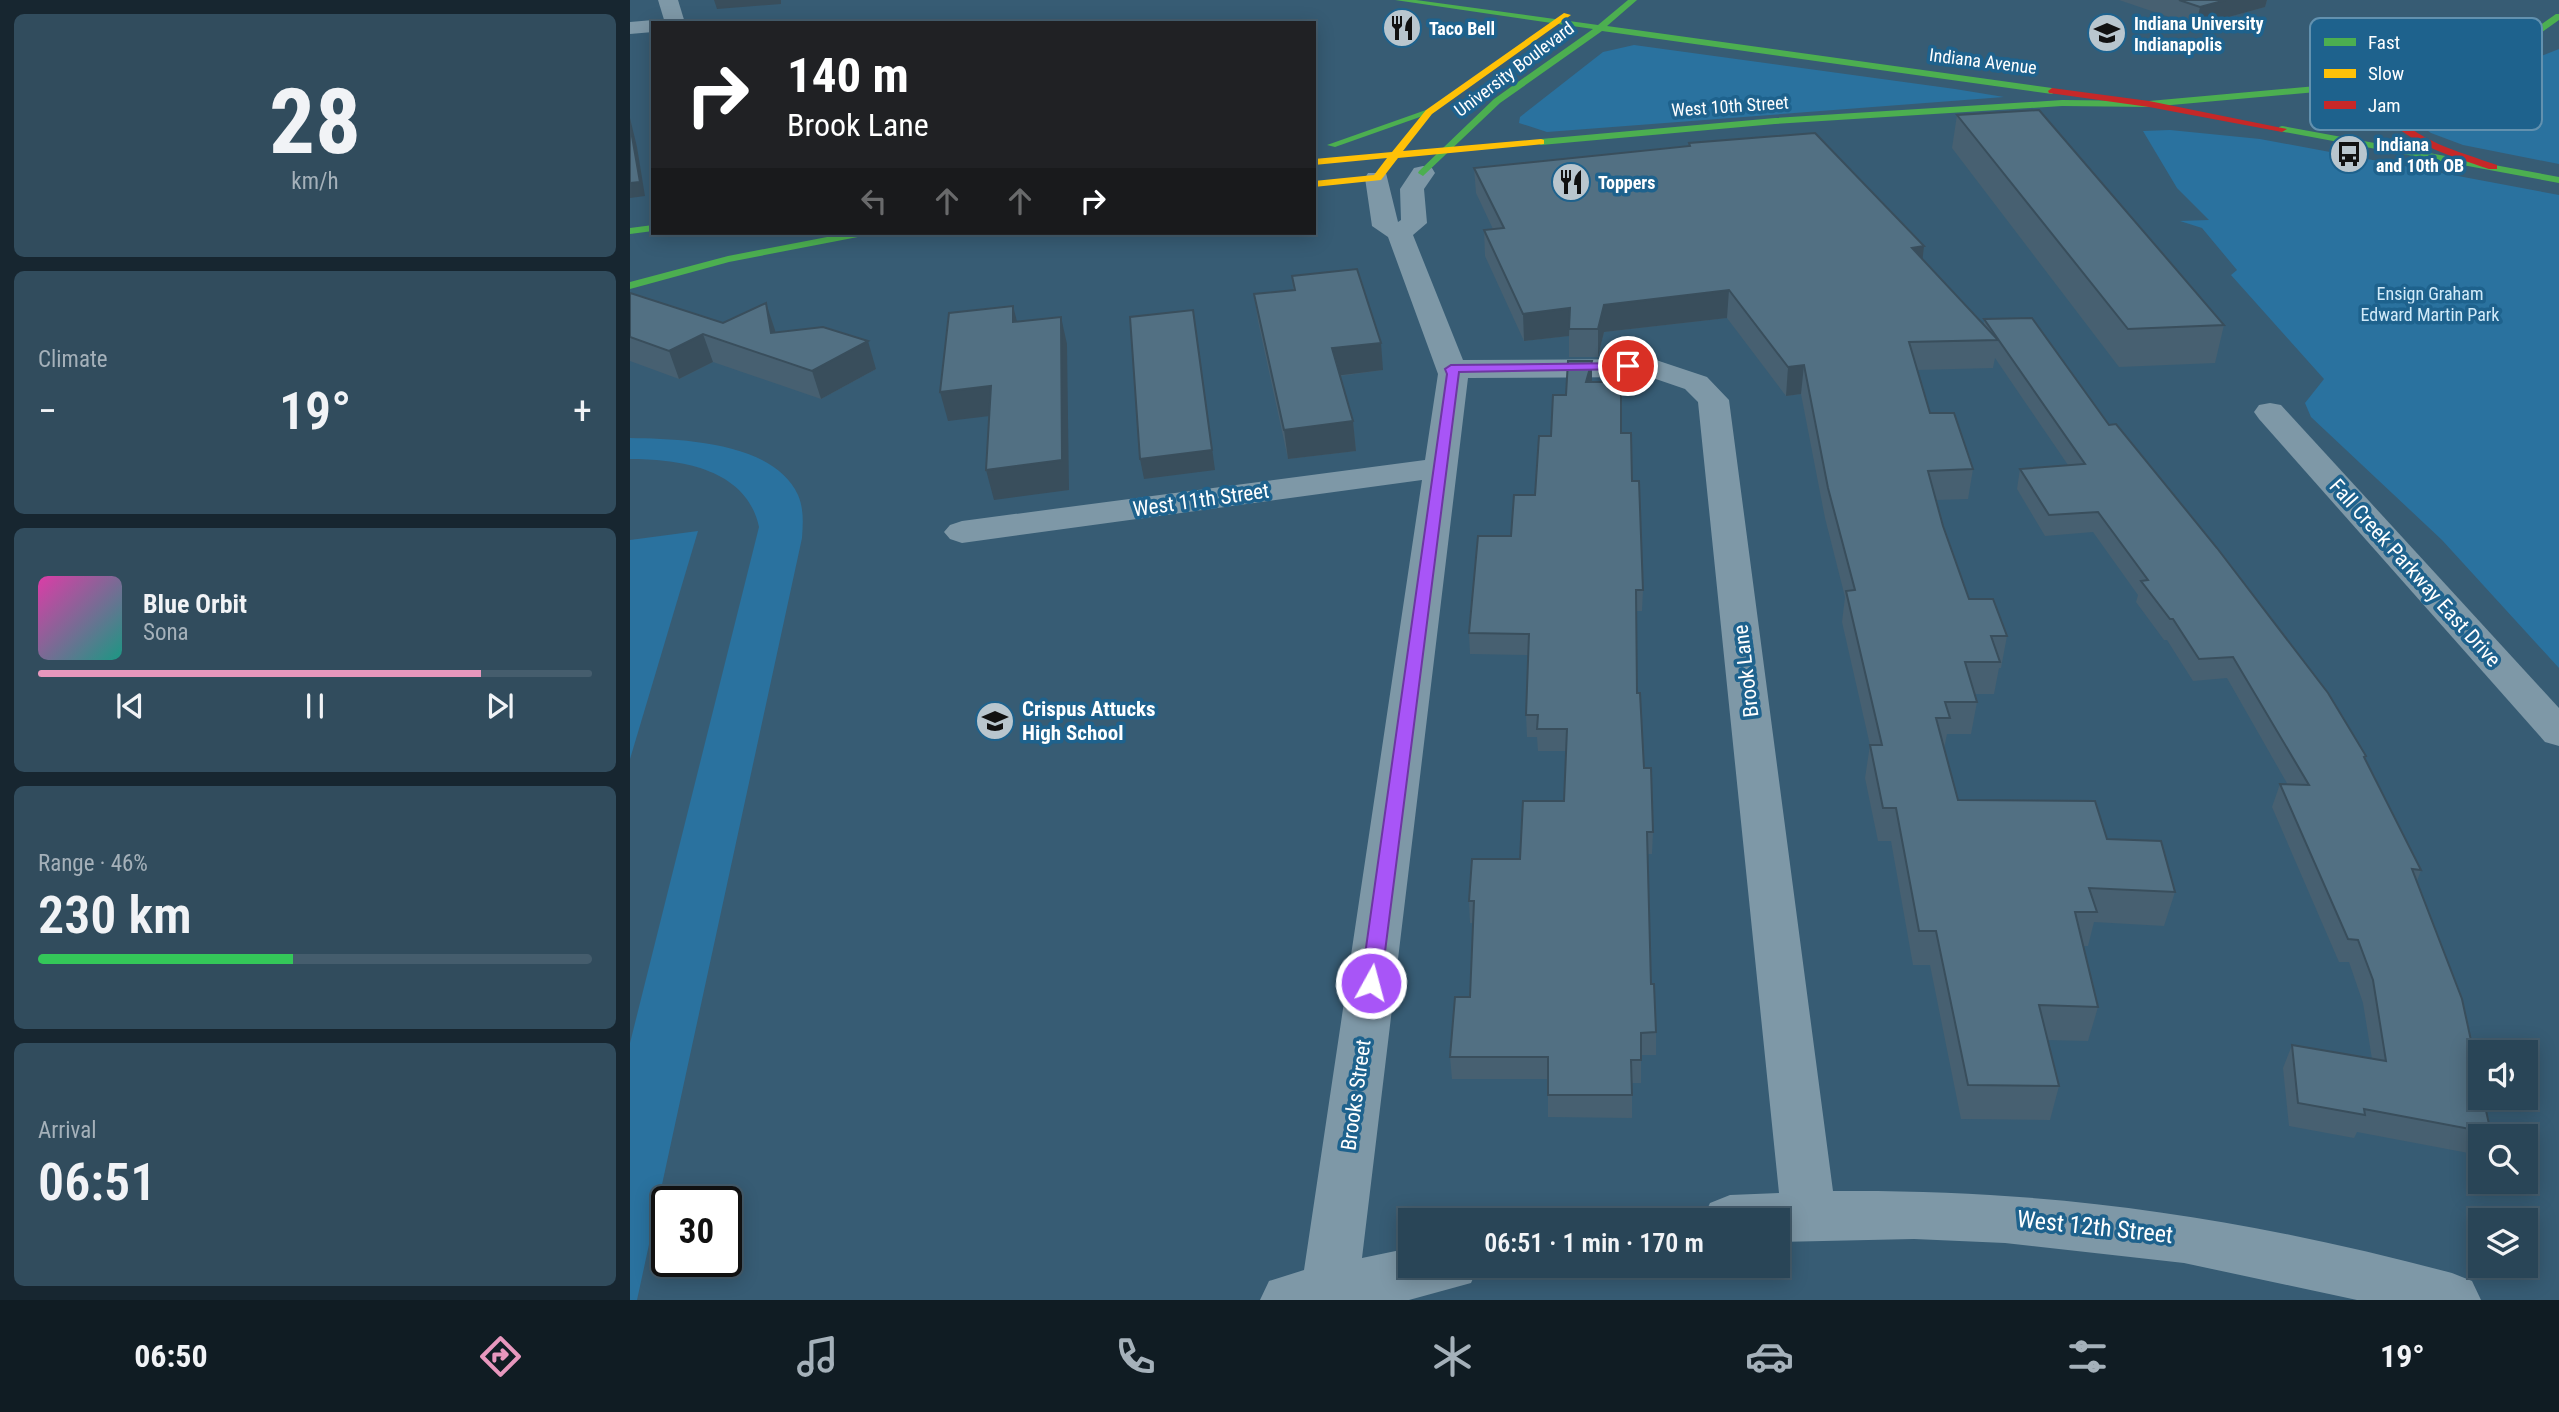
<!DOCTYPE html>
<meta charset="utf-8">
<style>
:root{--surface:#294557;--page:#314c5d;--text:#f1f3f6;--muted:#a5b1ba;--line:#455d6d;--accent:#e797bd}
body{margin:0;font-family:"Roboto Condensed",sans-serif;background:var(--page);color:var(--text);height:100vh;display:flex;flex-direction:column;font-size:26px;white-space:nowrap}
*{box-sizing:border-box;margin:0}
p{font-size:23px;color:var(--muted)}
.icon{flex:none;width:38px;height:38px;fill:none;stroke:currentColor;stroke-width:2;stroke-linecap:round;stroke-linejoin:round}
.map{position:relative;flex:1;overflow:hidden}
.panel{display:flex;flex-direction:column;gap:14px;padding:14px;background:#172630;width:630px}
.panel>*{flex:none}
.top-card{position:absolute;left:21px;top:21px;width:665px;height:214px;border-radius:0px;box-shadow:0 4px 18px #0003,0 0 0 2px var(--line);background:#202124;color:#fff;overflow:hidden}
.controls{position:absolute;left:1838px;top:1040px;display:grid;gap:14px}
.controls a{display:grid;place-items:center;width:70px;height:70px;border-radius:0px;background:var(--surface);box-shadow:0 4px 18px #0003,0 0 0 2px var(--line);font-size:35px}
.speed{position:absolute;left:21px;top:1186px;display:flex;gap:14px;font-size:35px;font-weight:700;text-align:center}
.speed>*{display:grid;place-content:center;width:91px;height:91px;border-radius:50%;background:var(--surface);box-shadow:0 4px 18px #0003,0 0 0 2px var(--line);line-height:1}
.speed .limit{border:4px solid #111;border-radius:10px;background:#fff;color:#111}
.pin{position:absolute;display:grid;place-items:center;width:60px;height:60px;color:#fff;margin:-30px;border:4px solid #fff;border-radius:50%;box-shadow:0 2px 7px #0007}
.me{position:absolute;width:77px;margin:-38px;rotate:7deg;stroke-linejoin:round;filter:drop-shadow(0 0 5px #0008)}
.turn{display:flex;align-items:center;gap:24px;height:147px;padding:0 21px;font-size:32px}
.turn .icon{width:91px;height:91px;stroke-width:2.5}
.turn b{display:block;font-size:49px;line-height:60px}
.lanes{display:flex;align-items:center;height:66px;padding:0 21px;background:#0003;justify-content:center;gap:35px;direction:ltr}
.lanes .off{opacity:.35}
.big{font-size:52px;font-weight:600;line-height:1.1}
.panel .card{flex:1;display:flex;flex-direction:column;justify-content:center;gap:10px;min-width:0;padding:0 24px;border-radius:10px;background:var(--page)}
.panel .dial{align-items:center;gap:0}
.dial b{font-size:91px;line-height:1}
.song{display:flex;align-items:center;gap:21px}
.cover{width:84px;height:84px;border-radius:10px;background:linear-gradient(135deg,hsl(320 70% 55%),hsl(170 70% 35%))}
.played{height:7px;border-radius:4px;background:linear-gradient(90deg,var(--accent) 80%,var(--line) 80%)}
.keys{display:flex;justify-content:space-around;direction:ltr}
.heat{display:flex;justify-content:space-between;align-items:center;font-size:38px;direction:ltr}
.charge{height:10px;border-radius:5px;background:linear-gradient(90deg,#34c759 46%,var(--line) 0)}
.trip{position:absolute;left:768px;top:1208px;width:392px;height:70px;border-radius:0px;background:var(--surface);box-shadow:0 4px 18px #0003,0 0 0 2px var(--line);font-weight:600;line-height:70px;text-align:center}
.tab-bar{display:flex;height:112px;justify-content:space-around;align-items:center;background:#101c23;color:var(--muted)}
.tab-bar .icon{width:49px;height:49px}
.tab-bar .current{color:var(--accent)}
.tab-bar b{font-size:32px;color:var(--text)}
main{display:flex;flex:1;min-height:0}
.map>svg:first-child{display:block}
</style>
<main>
<section class="panel">
<div class="card dial"><b>28</b><p>km/h</p></div>
<div class="card"><p>Climate</p>
<div class="heat"><a>−</a><b class="big">19°</b><a>+</a></div>
</div>
<div class="card">
<div class="song"><i class="cover"></i><div><b>Blue Orbit</b><p>Sona</p></div></div>
<div class="played"></div>
<div class="keys"><svg class="icon" aria-label="previous" viewBox="0 0 24 24"><path d="M18 5L8 12l10 7zM5 5v14"/></svg><svg class="icon" aria-label="pause" viewBox="0 0 24 24"><path d="M8 5v14M16 5v14"/></svg><svg class="icon" aria-label="next" viewBox="0 0 24 24"><path d="M6 5l10 7-10 7zM19 5v14"/></svg></div>
</div>
<div class="card"><p>Range · 46%</p><b class="big">230 km</b><div class="charge"></div></div>
<div class="card"><p>Arrival</p><b class="big">06:51</b></div>
</section>
<div class="map">
<svg width="1929" height="1300" viewBox="0 0 1929 1300">
<rect width="100%" height="100%" fill="#375c74"/>
<!-- green -->
<g fill="#2a729f">
<polygon points="1004,45 1325,89 1374,97 917,132 889,123 890,117 973,52"/>
<polygon points="1929,49 1929,164 1833,145 1801,133 1788,124 1782,125 1765,108 1766,100 1779,94 1850,80"/>
<polygon points="1540,130 1630,139 1929,195 1929,668 1812,540 1681,417 1675,403 1694,379 1601,275 1607,270 1572,228 1550,221 1579,220 1547,188 1513,131"/>
<path d="M0,438C50,439 143,441 168,495C174,509 173,523 172,538L7,1300H0V1043L129,527C117,469 51,459 0,459Z"/>
<polygon points="68,531 0,759 0,540"/>
</g>
<g fill="none" stroke-linecap="round" stroke-linejoin="round">
<!-- street -->
<g fill="#7e98a7" fill-rule="evenodd">
<polygon points="28,0 48,0 55,23 35,23"/>
<polygon points="23,20 31,23 23,23 23,32 0,34 0,22"/>
<path d="M793,166L802,168L805,173L794,189L797,223L783,235L833,360L1023,359L1077,377L1099,400L1203,1191C1422,1189 1611,1217 1822,1273L1842,1281L1851,1300H1727L1554,1263L1375,1243L1284,1239L1148,1242V1220H1072L1080,1203L1100,1195L1149,1193L1068,402L1055,389L1020,377L838,378L732,1258L780,1248V1265H849L841,1283L779,1300H630L639,1281L674,1270L792,480L332,543L320,539L314,532L320,525L332,521L795,460L808,374L758,237L742,226L735,178L738,173H756L768,222L771,220L770,189L784,168Z"/>
<polygon points="1640,403 1651,405 1929,708 1929,746 1915,742 1629,419 1624,412 1629,405"/>
</g>
<!-- fast -->
<g fill="#4caf50" fill-rule="evenodd">
<polygon points="765,0 786,0 968,25 998,0 1007,0 977,26 1422,88 1426,91 1422,94 972,31 870,103 793,176 788,173 789,171 864,99 963,29"/>
<polygon points="1926,14 1929,14 1929,20 1888,49 1870,57 1798,76 1731,88 1519,107 1432,106 1145,124 911,145 906,142 911,139 1145,118 1432,100 1519,101 1731,82 1798,70 1864,53 1882,45"/>
<polygon points="796,110 804,112 705,147 697,145"/>
<polygon points="1652,126 1929,177 1929,183 1649,131 1649,127"/>
<polygon points="23,225 23,231 0,234 0,228"/>
<polygon points="218,233 238,233 233,236 99,262 0,289 0,282 98,256"/>
</g>
<!-- slow -->
<polygon fill="#ffc107" fill-rule="evenodd" points="934,13 941,15 802,114 773,151 911,139 914,140 914,144 768,158 751,180 684,187 684,181 744,175 757,158 684,165 684,159 762,152 796,110"/>
<!-- jam -->
<g fill="#c62828" fill-rule="evenodd">
<path d="M1755,78L1759,81L1758,108C1786,141 1827,151 1867,165V169H1859C1818,155 1776,144 1748,108L1751,81Z"/>
<polygon points="1422,88 1519,101 1657,129 1652,132 1519,107 1419,93 1418,91"/>
</g>
</g>
<!-- wall -->
<g fill="#476071">
<polygon points="1489,0 1637,0 1635,7 1566,26"/>
<polygon points="1327,115 1594,325 1585,363 1489,367 1322,148"/>
<polygon points="1059,143 1293,260 1354,325 1354,319 1479,425 1736,756 1735,759 1791,870 1787,881 1861,1133 1859,1136 1850,1136 1850,1153 1849,1155 1727,1132 1724,1138 1659,1126 1653,1068 1662,1045 1742,1059 1733,1003 1719,962 1709,962 1642,807 1650,784 1658,785 1597,678 1563,681 1537,640 1534,640 1506,602 1508,595 1463,532 1415,536 1387,489 1390,469 1438,465 1365,358 1363,368 1287,370 1300,413 1343,469 1338,499 1306,500 1313,526 1339,599 1377,636 1371,668 1369,668 1364,694 1344,694 1347,702 1341,734 1317,734 1314,749 1328,800 1477,839 1545,892 1534,926 1464,922 1458,946 1453,946 1468,1007 1458,1041 1417,1040 1429,1086 1420,1120 1331,1119 1300,965 1283,965 1261,841 1248,841 1235,778 1240,745 1212,622 1215,597 1195,518 1171,394 1156,396 1097,318 974,332 968,357 939,357 939,336 894,341 855,256 854,230 863,229 846,193 844,168 1059,146"/>
<polygon points="662,276 753,370 710,376 723,421 726,451 658,459 628,321 624,294 663,290"/>
<polygon points="0,293 93,323 145,332 246,369 191,399 83,362 49,379 0,361"/>
<polygon points="962,380 961,382 991,433 1002,481 1013,590 1012,611 1006,611 1007,693 1014,768 1023,832 1022,854 1017,854 1021,984 1026,1032 1026,1055 1011,1055 1011,1083 1002,1083 1002,1118 918,1117 918,1079 822,1079 820,1057 840,997 843,923 840,923 839,901 890,859 934,801 936,751 908,751 907,737 897,737 896,715 898,655 840,654 839,633 881,536 905,495 921,436"/>
</g>
<!-- shaded-wall -->
<g fill="#394e5c">
<polygon points="84,0 151,0 151,4 87,9"/>
<polygon points="1596,0 1637,0 1635,7 1566,26 1570,7"/>
<polygon points="0,118 7,147 15,196 0,198"/>
<polygon points="1294,246 1291,273 1282,248"/>
<polygon points="1099,290 1097,318 974,332 968,357 968,329 974,305"/>
<polygon points="136,303 145,330 150,360 141,333"/>
<polygon points="383,306 390,333 383,322"/>
<polygon points="940,308 939,336 894,341 893,314"/>
<polygon points="431,317 437,344 439,490 364,500 356,470"/>
<polygon points="566,329 585,470 514,479 510,459"/>
<polygon points="73,334 83,362 49,379 39,351"/>
<polygon points="238,341 246,369 191,399 182,371"/>
<polygon points="751,343 753,370 705,376 702,348"/>
<polygon points="962,361 962,380 956,401 956,382"/>
<polygon points="1174,365 1171,394 1156,396 1158,367"/>
<polygon points="361,386 368,415 318,421 310,392"/>
<polygon points="723,421 726,451 658,459 654,430"/>
</g>
<!-- building -->
<g fill="#527083" stroke="#394e5c" stroke-width="2">
<polygon points="1549,0 1596,0 1570,7"/>
<polygon points="1409,110 1594,325 1498,329 1327,115"/>
<polygon points="0,125 10,182 0,183"/>
<polygon points="1185,133 1294,246 1282,248 1368,340 1279,342 1300,413 1324,413 1343,469 1298,471 1313,526 1339,599 1363,599 1377,636 1361,636 1370,662 1335,662 1347,702 1315,702 1320,718 1306,718 1328,800 1465,801 1477,839 1531,841 1545,892 1459,888 1467,912 1445,912 1468,1007 1409,1005 1429,1086 1338,1085 1306,931 1289,931 1266,808 1253,808 1240,745 1252,745 1216,591 1225,590 1198,488 1174,365 1158,367 1099,290 974,305 968,329 939,329 940,308 893,314 854,230 874,228 844,168 1060,146 1059,143"/>
<polygon points="727,269 751,343 702,348 723,421 654,430 624,294 665,290 662,276"/>
<polygon points="0,293 93,323 136,303 141,333 193,327 238,341 182,371 73,334 39,351 0,337"/>
<polygon points="383,306 383,322 431,317 432,460 356,470 361,386 310,392 319,313"/>
<polygon points="563,310 582,450 510,459 500,317"/>
<polygon points="1402,318 1479,425 1486,424 1587,548 1698,693 1736,756 1734,757 1791,870 1782,869 1832,999 1850,1082 1850,1097 1853,1097 1861,1133 1734,1109 1735,1115 1668,1103 1662,1045 1756,1061 1743,980 1728,940 1718,939 1650,784 1679,785 1603,657 1569,659 1543,619 1540,619 1511,581 1518,580 1468,512 1419,515 1390,469 1455,464 1354,319"/>
<polygon points="938,361 962,361 956,382 991,382 991,433 1001,433 1002,481 1009,481 1013,590 1006,590 1007,693 1010,693 1014,768 1021,768 1023,832 1017,832 1021,984 1024,984 1026,1032 1011,1033 1011,1060 1001,1060 1002,1095 918,1095 918,1057 820,1057 825,997 840,997 844,901 839,901 842,859 890,859 893,801 934,801 937,729 907,729 908,715 896,715 899,634 839,633 848,536 881,536 884,495 905,495 909,436 921,436 923,395 936,395"/>
</g>
<!-- route -->
<polygon fill="#a855f7" stroke="#6d37a1" stroke-width="2" points="998,363 1002,364 1002,369 829,372 751,983 748,989 734,989 731,983 817,374 815,369 821,365"/>
<!-- icons -->
<defs>
<symbol id="restaurant-disc" viewBox="-11 -11 22 22"><circle r="9.5" fill="#b9c6ce" stroke="#1e628d"/><path d="M-5-6h1v4h1v-4h1v4h1v-4h1v5L-1.5 .5V6h-2V.5L-5-1ZM5-6V6H3V1.5H1.5Q1.5-4 5-6Z" fill="#111"/></symbol>
<symbol id="university-disc" viewBox="-11 -11 22 22"><circle r="9.5" fill="#b9c6ce" stroke="#1e628d"/><path d="M0-5L7-2L0 1L-7-2ZM-4 1L0 2.5L4 1V4Q0 6-4 4Z" fill="#111"/></symbol>
<symbol id="bus-disc" viewBox="-11 -11 22 22"><circle r="9.5" fill="#b9c6ce" stroke="#1e628d"/><path d="M-5-6H5V4H4V6H2V4H-2V6H-4V4H-5ZM-3.5-4V0h7V-4ZM-3.5 1.2v1.5H-2V1.2ZM2 1.2v1.5H3.5V1.2Z" fill="#111"/></symbol>
<symbol id="school-disc" viewBox="-11 -11 22 22"><circle r="9.5" fill="#b9c6ce" stroke="#1e628d"/><path d="M0-5L7-2L0 1L-7-2ZM-4 1L0 2.5L4 1V4Q0 6-4 4Z" fill="#111"/></symbol>
</defs>
<g fill-rule="evenodd">
<use href="#restaurant-disc" x="750" y="6" width="44" height="44"/>
<use href="#university-disc" x="1455" y="11" width="44" height="44"/>
<use href="#bus-disc" x="1697" y="132" width="44" height="44"/>
<use href="#restaurant-disc" x="919" y="160" width="44" height="44"/>
<use href="#school-disc" x="343" y="699" width="44" height="44"/>
</g>
<g text-anchor="middle" dominant-baseline="central" stroke-width="7" stroke-linejoin="round" paint-order="stroke">
<!-- far-poi labels -->
<g font-size="18" font-weight="bold" fill="#fff" stroke="#1e628d" text-anchor="start">
<text x="1504" y="23">Indiana University<tspan x="1504" dy="21">Indianapolis</tspan></text>
<text x="799" y="28">Taco Bell</text>
<text x="1746" y="144">Indiana<tspan x="1746" dy="21">and 10th OB</tspan></text>
<text x="968" y="182">Toppers</text>
</g>
<!-- far-street labels -->
<g font-size="18" fill="#fff" stroke="#1e628d">
<text transform="translate(1353 61) rotate(7)">Indiana Avenue</text>
<text transform="translate(884 69) rotate(-37)">University Boulevard</text>
<text transform="translate(1100 106) rotate(-4)">West 10th Street</text>
</g>
<!-- far-park labels -->
<g font-size="18" fill="#d1eaf9" stroke="#1e628d">
<text x="1800" y="293">Ensign Graham<tspan x="1800" dy="21">Edward Martin Park</tspan></text>
</g>
<!-- street labels -->
<g font-size="21" fill="#fff" stroke="#1e628d">
<text transform="translate(571 500) rotate(-8)">West 11th Street</text>
<text transform="translate(1785 573) rotate(48)">Fall Creek Parkway East Drive</text>
<text transform="translate(1116 671) rotate(-97)">Brook Lane</text>
<text transform="translate(726 1095) rotate(-82)">Brooks Street</text>
</g>
<!-- poi labels -->
<g font-size="21" font-weight="bold" fill="#fff" stroke="#1e628d" text-anchor="start">
<text x="392" y="709">Crispus Attucks<tspan x="392" dy="24">High School</tspan></text>
</g>
<!-- near-street labels -->
<g font-size="24" fill="#fff" stroke="#1e628d">
<text transform="translate(1465 1227) rotate(6)">West 12th Street</text>
</g>
</g>
<!-- legend -->
<rect x="1680" y="18" width="232" height="112" rx="10" fill="#1e628d" stroke="#6291af" stroke-width="2"/>
<rect x="1694" y="38" width="32" height="8" fill="#4caf50"/>
<rect x="1694" y="69" width="32" height="9" fill="#ffc107"/>
<rect x="1694" y="101" width="32" height="8" fill="#c62828"/>
<g font-size="19" fill="#fff">
<text x="1738" y="49">Fast</text>
<text x="1738" y="80">Slow</text>
<text x="1738" y="112">Jam</text>
</g>
</svg>
<div class="controls">
<a><svg class="icon" aria-label="sound" viewBox="0 0 24 24"><path d="M4 9h4l5-4v14l-5-4H4zM17 9q2 3 0 6"/></svg></a>
<a><svg class="icon" aria-label="search" viewBox="0 0 24 24"><circle cx="10" cy="10" r="6"/><path d="M15 15l6 6"/></svg></a>
<a><svg class="icon" aria-label="layers" viewBox="0 0 24 24"><path d="M12 4l9 5-9 5-9-5zM3 14l9 5 9-5"/></svg></a>
</div>
<div class="speed"><div class="limit">30</div></div>
<div class="pin" style="left:998px;top:366px;background:#d93025"><svg class="icon" aria-label="arrive" viewBox="0 0 24 24"><path d="M6 21V4h12l-3 4 3 4H6"/></svg></div>
<svg class="me" style="left:741px;top:983px" viewBox="-20 -20 40 40"><circle r="17" fill="#a855f7" stroke="#fff" stroke-width="3"/><path d="M0-11L8 9 0 5-8 9z" fill="#fff"/></svg>
<div class="trip">06:51 · 1 min · 170 m</div>
<div class="top-card">
<div class="turn"><svg class="icon" aria-label="right" viewBox="0 0 24 24"><path d="M7 20v-9h11M14 6l5 5-5 5"/></svg><div><b>140 m</b>Brook Lane</div></div>
<div class="lanes"><svg class="icon off" aria-label="left" viewBox="0 0 24 24"><path d="M17 20v-9H6M10 6l-5 5 5 5"/></svg><svg class="icon off" aria-label="ahead" viewBox="0 0 24 24"><path d="M12 20V5M6 11l6-6 6 6"/></svg><svg class="icon off" aria-label="ahead" viewBox="0 0 24 24"><path d="M12 20V5M6 11l6-6 6 6"/></svg><svg class="icon" aria-label="right" viewBox="0 0 24 24"><path d="M7 20v-9h11M14 6l5 5-5 5"/></svg></div>
</div>
</div>
</main>
<nav class="tab-bar">
<b>06:50</b>
<svg class="icon current" aria-label="directions" viewBox="0 0 24 24"><path d="M12 3l9 9-9 9-9-9zM9 14v-3h6M13 9l2 2-2 2"/></svg>
<svg class="icon" aria-label="music" viewBox="0 0 24 24"><path d="M9 18V5l10-2v13"/><circle cx="6" cy="18" r="3"/><circle cx="16" cy="16" r="3"/></svg>
<svg class="icon" aria-label="phone" viewBox="0 0 24 24"><path d="M5 4h4l2 5-3 2q2 4 5 5l2-3 5 2v4C11 20 4 13 5 4z"/></svg>
<svg class="icon" aria-label="climate" viewBox="0 0 24 24"><path d="M12 3v18M4 7l16 10M4 17L20 7"/></svg>
<svg class="icon" aria-label="car" viewBox="0 0 24 24"><path d="M5 17H2v-5l4-1 3-4h7l3 4 3 1v5h-3M9 17h6M6 11h13"/><circle cx="7" cy="17" r="2"/><circle cx="17" cy="17" r="2"/></svg>
<svg class="icon" aria-label="filters" viewBox="0 0 24 24"><path d="M4 7h16M4 17h16"/><circle cx="9" cy="7" r="2"/><circle cx="15" cy="17" r="2"/></svg>
<b>19°</b>
</nav>
